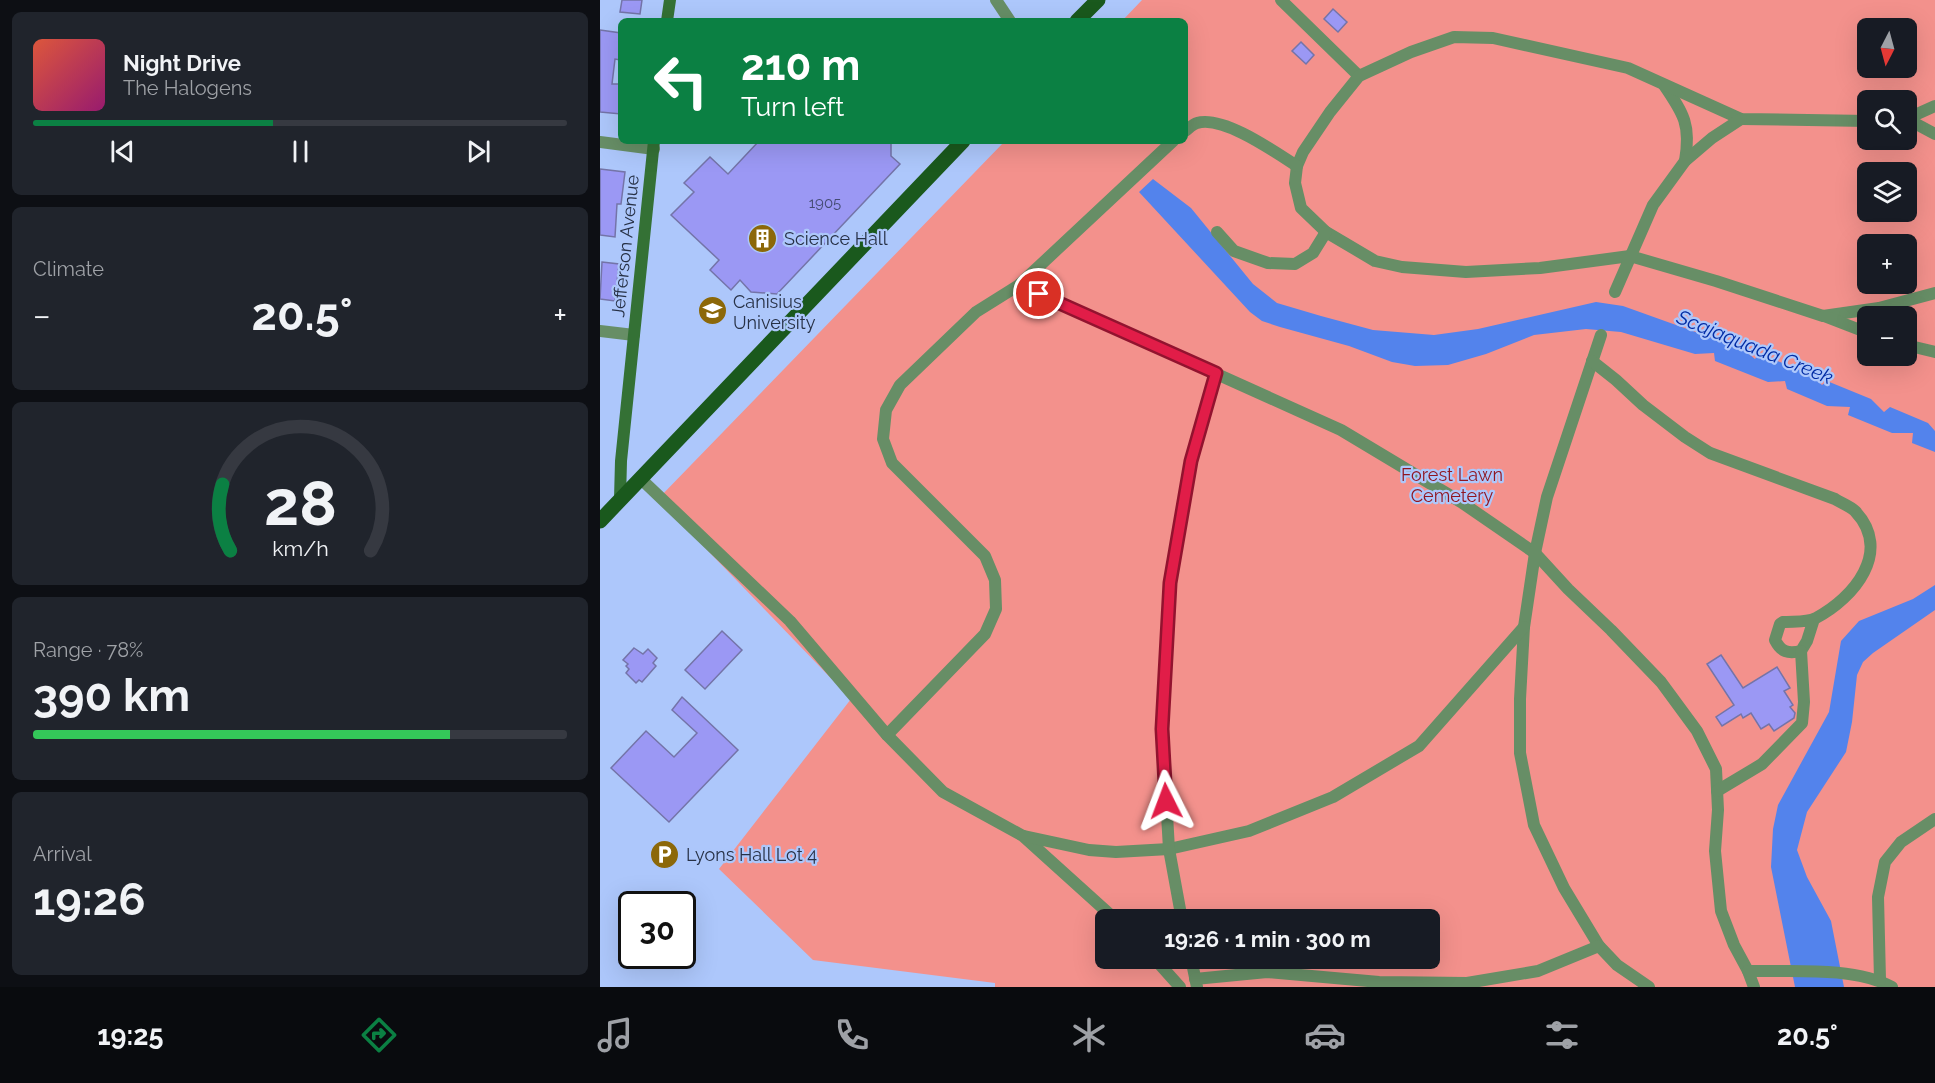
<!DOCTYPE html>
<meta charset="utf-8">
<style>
:root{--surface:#171b24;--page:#20242c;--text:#f1f3f6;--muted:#9ea1a6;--line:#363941;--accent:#0b8043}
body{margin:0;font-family:Raleway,sans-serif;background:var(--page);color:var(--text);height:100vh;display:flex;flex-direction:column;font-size:22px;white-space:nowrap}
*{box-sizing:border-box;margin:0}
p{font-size:20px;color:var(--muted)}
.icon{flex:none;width:33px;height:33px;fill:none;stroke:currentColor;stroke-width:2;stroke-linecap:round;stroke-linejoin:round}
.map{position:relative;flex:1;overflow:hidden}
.panel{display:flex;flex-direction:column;gap:12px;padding:12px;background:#0d0f14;width:600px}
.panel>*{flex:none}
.guide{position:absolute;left:18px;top:18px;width:570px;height:126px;border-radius:9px;box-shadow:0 6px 24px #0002;background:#0b8043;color:#fff;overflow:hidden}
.needle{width:39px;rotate:186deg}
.controls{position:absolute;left:1257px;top:18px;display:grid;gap:12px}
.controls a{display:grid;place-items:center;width:60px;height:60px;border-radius:9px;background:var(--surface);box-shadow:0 6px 24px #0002;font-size:30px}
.speed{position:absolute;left:18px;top:891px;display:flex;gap:12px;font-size:30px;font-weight:700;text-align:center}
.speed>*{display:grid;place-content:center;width:78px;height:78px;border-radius:50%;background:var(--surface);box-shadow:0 6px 24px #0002;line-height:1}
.speed .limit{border:3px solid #111;border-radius:9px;background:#fff;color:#111}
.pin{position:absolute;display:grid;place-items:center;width:51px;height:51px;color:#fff;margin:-26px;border:3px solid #fff;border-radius:50%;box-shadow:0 2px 6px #0007}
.me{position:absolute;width:66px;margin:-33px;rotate:357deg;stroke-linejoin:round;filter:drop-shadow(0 0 4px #0008)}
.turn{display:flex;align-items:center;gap:21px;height:126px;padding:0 24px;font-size:27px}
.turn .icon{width:78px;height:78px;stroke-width:2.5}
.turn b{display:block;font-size:42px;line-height:51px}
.big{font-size:45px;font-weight:700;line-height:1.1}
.panel .widget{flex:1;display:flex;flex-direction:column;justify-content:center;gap:9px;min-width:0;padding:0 21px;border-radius:9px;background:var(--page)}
.panel .dial{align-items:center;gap:0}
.dial svg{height:156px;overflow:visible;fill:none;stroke:var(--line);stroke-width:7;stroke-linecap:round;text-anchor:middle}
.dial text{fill:var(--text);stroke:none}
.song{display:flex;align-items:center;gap:18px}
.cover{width:72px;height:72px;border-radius:9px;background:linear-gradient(135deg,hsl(10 70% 55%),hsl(320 70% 35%))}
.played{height:6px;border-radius:3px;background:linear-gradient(90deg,var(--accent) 45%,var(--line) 45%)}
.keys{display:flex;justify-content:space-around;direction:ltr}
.heat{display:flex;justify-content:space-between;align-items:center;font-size:33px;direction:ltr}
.charge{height:9px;border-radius:4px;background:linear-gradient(90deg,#34c759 78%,var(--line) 0)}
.trip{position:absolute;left:495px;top:909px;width:345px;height:60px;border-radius:9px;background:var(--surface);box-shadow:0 6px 24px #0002;font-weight:700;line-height:60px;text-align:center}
.dock{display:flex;height:96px;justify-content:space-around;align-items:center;background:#090b0e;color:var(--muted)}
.dock .icon{width:42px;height:42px}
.dock .active{color:var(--accent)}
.dock b{font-size:27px;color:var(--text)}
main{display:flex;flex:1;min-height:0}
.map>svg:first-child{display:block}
</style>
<main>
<section class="panel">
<div class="widget">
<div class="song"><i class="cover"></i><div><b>Night Drive</b><p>The Halogens</p></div></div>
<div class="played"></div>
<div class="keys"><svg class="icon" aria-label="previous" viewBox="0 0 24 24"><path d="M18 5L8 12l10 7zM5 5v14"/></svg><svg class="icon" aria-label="pause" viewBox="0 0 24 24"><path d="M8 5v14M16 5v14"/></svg><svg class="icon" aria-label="next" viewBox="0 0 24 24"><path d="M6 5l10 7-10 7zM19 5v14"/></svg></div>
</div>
<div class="widget"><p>Climate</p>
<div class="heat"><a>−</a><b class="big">20.5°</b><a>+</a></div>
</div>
<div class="widget dial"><svg viewBox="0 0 100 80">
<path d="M14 69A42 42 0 1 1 86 69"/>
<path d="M14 69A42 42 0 0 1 10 35" stroke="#0b8043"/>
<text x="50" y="56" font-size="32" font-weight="700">28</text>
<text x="50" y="72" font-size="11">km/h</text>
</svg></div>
<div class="widget"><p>Range · 78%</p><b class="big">390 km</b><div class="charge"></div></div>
<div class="widget"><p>Arrival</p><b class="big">19:26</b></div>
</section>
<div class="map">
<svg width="1335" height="987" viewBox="0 0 1335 987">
<rect width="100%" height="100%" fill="#adc7fb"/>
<!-- green -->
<path fill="#f3918c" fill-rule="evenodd" d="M542,0H1335V987H395V983L213,960L119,869L251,699L58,499L405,141H585V21H522ZM1268,28H1306V68H1268ZM1268,100H1306V140H1268ZM1268,172H1306V212H1268ZM1268,244H1306V284H1268ZM1268,316H1306V356H1268ZM506,920H830V958H506Z"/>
<!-- water -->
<g fill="#5383ec">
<polygon points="553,179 591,208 653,284 677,303 721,316 773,330 834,335 878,329 996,302 1023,306 1143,349 1155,359 1159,354 1211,374 1222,385 1227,381 1271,399 1284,412 1290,407 1328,423 1335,431 1335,452 1312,443 1313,433 1292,433 1248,415 1250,407 1227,406 1187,389 1185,381 1168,382 1115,361 1114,353 1095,354 1021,332 986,329 934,335 886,354 848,365 815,366 792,362 749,346 680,327 662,321 650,312 539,192"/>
<polygon points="1335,585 1335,610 1273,653 1263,662 1257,675 1252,722 1246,752 1207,812 1197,850 1207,877 1231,921 1244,987 1195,987 1171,867 1173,829 1178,805 1229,712 1241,641 1259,621 1313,599"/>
</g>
<!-- building -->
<g fill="#9b98f4" stroke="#7474a8" stroke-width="1.5">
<polygon points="22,0 42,0 40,14 20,12"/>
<polygon points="733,9 747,22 738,32 724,19"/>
<polygon points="0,30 21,33 21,60 15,59 12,84 21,84 21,114 0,112"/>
<polygon points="701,42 714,55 706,64 692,51"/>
<polygon points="159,141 291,141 291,156 300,164 177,294 151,292 140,280 131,290 110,270 119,260 71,215 94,192 84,183 110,157 128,174"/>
<polygon points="0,169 25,172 21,204 17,204 15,237 0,235"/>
<polygon points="2,262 19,264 15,301 0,299"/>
<polygon points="122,631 142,650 105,689 85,670"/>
<polygon points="34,648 43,654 48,649 57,658 53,663 56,666 42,682 39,680 36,683 26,673 29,669 26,666 28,664 23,660"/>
<polygon points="1121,655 1143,688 1177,667 1190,688 1184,691 1193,705 1190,707 1195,713 1194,718 1174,731 1169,724 1161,729 1151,713 1143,718 1141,714 1122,726 1116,717 1134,705 1107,664"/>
<polygon points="82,697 138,750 69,822 11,768 46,731 74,757 97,733 72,710"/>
</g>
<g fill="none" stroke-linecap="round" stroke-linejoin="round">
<!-- street -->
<g stroke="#678e66" stroke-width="12">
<polyline points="396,0 410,21"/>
<polyline points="681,0 759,76"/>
<path d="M1064,85C1084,114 1091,125 1085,161"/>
<polyline points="1306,119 1335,106"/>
<polyline points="1307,119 1335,134"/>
<polyline points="1268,121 1141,119 1028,68 893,38 854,37 811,52 759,76 730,112 703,152 697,166 695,183 701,208 726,232 775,261 802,267 866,272 940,268 1030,256 1116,281 1223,316 1279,308 1335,293"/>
<path d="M585,131C588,129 593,124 597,123C623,115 675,152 697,166"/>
<polyline points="0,142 54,149"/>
<polyline points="617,232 634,251 668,263 695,264 713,253 726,232"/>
<polyline points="419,285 741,430 861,502 935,553 968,589 1011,630 1061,682 1097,731 1116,769 1118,810 1115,851 1121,911 1134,945 1148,971 1154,987"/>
<polyline points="1015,292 1053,205 1085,161 1112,138 1141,119"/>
<polyline points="1224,316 1268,333"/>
<polyline points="0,331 34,335"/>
<polyline points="1001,335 947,497 935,553 924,627 920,699 920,753 934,825 964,888 999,946 1017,965 1049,987"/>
<polyline points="1306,345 1335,352"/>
<path d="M992,361L1016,380L1043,405L1085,437L1110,453L1235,499C1241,503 1250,506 1255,511C1293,551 1254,598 1216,618C1207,623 1193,621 1183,622L1180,624L1175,640C1181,652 1188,654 1201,651L1207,641L1214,619"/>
<polyline points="41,479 190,621 287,735 343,792 423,836 516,920"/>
<polyline points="287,735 385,634 396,609 395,580 385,556 292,463 283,439 286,410 300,385 376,312 419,285 573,141"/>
<polyline points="1117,791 1162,764 1202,723 1204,702 1201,651"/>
<polyline points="424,836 489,850 516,852 569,849 649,831 733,797 819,746 924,627"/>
<polyline points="582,920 569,849 562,729 570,583 591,461 616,373"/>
<polyline points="554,958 580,987"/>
<polyline points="591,958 597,987"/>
<path d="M1148,971C1190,972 1254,966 1292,987"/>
<polyline points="595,979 667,972 779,982 867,983 938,971 999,946"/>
<polyline points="1280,980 1278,897 1285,862 1301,842 1335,819"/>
</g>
<!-- secondary -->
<g stroke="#347135" stroke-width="12">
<polyline points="67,21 70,0"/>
<polyline points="20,499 21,461 54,141"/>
</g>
<!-- primary -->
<g stroke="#1a591d" stroke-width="15">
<polyline points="477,21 498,0"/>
<polyline points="0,521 363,141"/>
</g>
</g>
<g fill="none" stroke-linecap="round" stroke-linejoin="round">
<defs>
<polyline id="route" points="439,294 616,373 591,461 570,583 562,729 566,801"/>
</defs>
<!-- route casing -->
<use href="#route" stroke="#92132f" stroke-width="15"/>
<!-- route -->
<use href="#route" stroke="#e11d48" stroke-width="10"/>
</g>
<!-- icons -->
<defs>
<symbol id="building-disc" viewBox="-11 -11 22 22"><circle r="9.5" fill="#8c6809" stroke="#adc7fb"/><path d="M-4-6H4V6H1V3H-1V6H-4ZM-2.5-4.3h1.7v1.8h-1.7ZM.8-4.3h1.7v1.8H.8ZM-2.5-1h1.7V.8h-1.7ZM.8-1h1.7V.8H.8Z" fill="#fff"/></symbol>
<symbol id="university-disc" viewBox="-11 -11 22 22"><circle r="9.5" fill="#8c6809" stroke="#adc7fb"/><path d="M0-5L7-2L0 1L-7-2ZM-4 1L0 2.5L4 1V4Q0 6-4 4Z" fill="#fff"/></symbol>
<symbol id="parking-disc" viewBox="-11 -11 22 22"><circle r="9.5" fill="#8c6809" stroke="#adc7fb"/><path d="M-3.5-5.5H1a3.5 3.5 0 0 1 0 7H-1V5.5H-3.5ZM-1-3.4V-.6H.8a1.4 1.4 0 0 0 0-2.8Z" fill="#fff"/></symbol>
</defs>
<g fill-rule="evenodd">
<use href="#building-disc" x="146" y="222" width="33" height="33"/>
<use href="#university-disc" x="96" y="294" width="33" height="33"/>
<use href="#parking-disc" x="48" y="838" width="33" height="33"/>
</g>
<g text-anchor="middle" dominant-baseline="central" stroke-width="4.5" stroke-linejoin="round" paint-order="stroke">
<!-- number labels -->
<g font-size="15" fill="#444b72">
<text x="225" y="203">1905</text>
</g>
<!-- poi labels -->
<g font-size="18" fill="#273146" stroke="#adc7fb" text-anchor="start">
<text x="184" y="238">Science Hall</text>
<text x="133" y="301">Canisius<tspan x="133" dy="21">University</tspan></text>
<text x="86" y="854">Lyons Hall Lot 4</text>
</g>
<!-- street labels -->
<g font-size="18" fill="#273146" stroke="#adc7fb">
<text transform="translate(25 246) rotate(-84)">Jefferson Avenue</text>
</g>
<!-- park labels -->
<g font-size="18" fill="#90151f" stroke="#adc7fb">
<text x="852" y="474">Forest Lawn<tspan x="852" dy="21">Cemetery</tspan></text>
</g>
<!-- water labels -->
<g font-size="20" font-style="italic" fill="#022ca4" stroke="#adc7fb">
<text transform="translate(1155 347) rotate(22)">Scajaquada Creek</text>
</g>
</g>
</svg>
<div class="controls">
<a><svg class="needle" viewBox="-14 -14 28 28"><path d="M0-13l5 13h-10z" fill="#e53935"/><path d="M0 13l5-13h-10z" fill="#9ea1a6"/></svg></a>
<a><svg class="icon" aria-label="search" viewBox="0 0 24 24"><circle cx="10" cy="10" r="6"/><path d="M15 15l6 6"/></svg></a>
<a><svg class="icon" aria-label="layers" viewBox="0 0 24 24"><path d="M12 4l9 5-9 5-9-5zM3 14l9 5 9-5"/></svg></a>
<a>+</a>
<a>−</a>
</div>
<div class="speed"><div class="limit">30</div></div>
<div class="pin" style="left:439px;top:294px;background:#d93025"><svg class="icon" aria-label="arrive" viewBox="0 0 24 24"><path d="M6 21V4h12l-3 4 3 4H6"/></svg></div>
<svg class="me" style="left:566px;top:801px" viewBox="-20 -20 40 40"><path d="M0-17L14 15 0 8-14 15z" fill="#e11d48" stroke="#fff" stroke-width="4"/></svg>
<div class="trip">19:26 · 1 min · 300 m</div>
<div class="guide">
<div class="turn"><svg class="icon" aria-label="left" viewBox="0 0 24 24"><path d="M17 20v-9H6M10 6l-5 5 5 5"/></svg><div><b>210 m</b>Turn left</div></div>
</div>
</div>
</main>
<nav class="dock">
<b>19:25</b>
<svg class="icon active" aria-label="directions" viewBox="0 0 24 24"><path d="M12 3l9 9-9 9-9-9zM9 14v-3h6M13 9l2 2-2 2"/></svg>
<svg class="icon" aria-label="music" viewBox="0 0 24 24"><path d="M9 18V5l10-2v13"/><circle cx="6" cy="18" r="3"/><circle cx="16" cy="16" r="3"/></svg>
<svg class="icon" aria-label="phone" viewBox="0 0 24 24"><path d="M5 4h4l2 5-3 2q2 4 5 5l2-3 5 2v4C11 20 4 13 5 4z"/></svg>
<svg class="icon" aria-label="climate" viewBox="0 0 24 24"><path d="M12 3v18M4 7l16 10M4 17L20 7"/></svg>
<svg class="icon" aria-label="car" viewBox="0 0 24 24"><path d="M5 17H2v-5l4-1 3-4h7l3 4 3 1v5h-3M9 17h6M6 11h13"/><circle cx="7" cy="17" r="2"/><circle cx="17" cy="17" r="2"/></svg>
<svg class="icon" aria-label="filters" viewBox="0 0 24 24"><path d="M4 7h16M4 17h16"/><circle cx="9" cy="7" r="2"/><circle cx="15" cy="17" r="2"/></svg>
<b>20.5°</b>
</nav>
